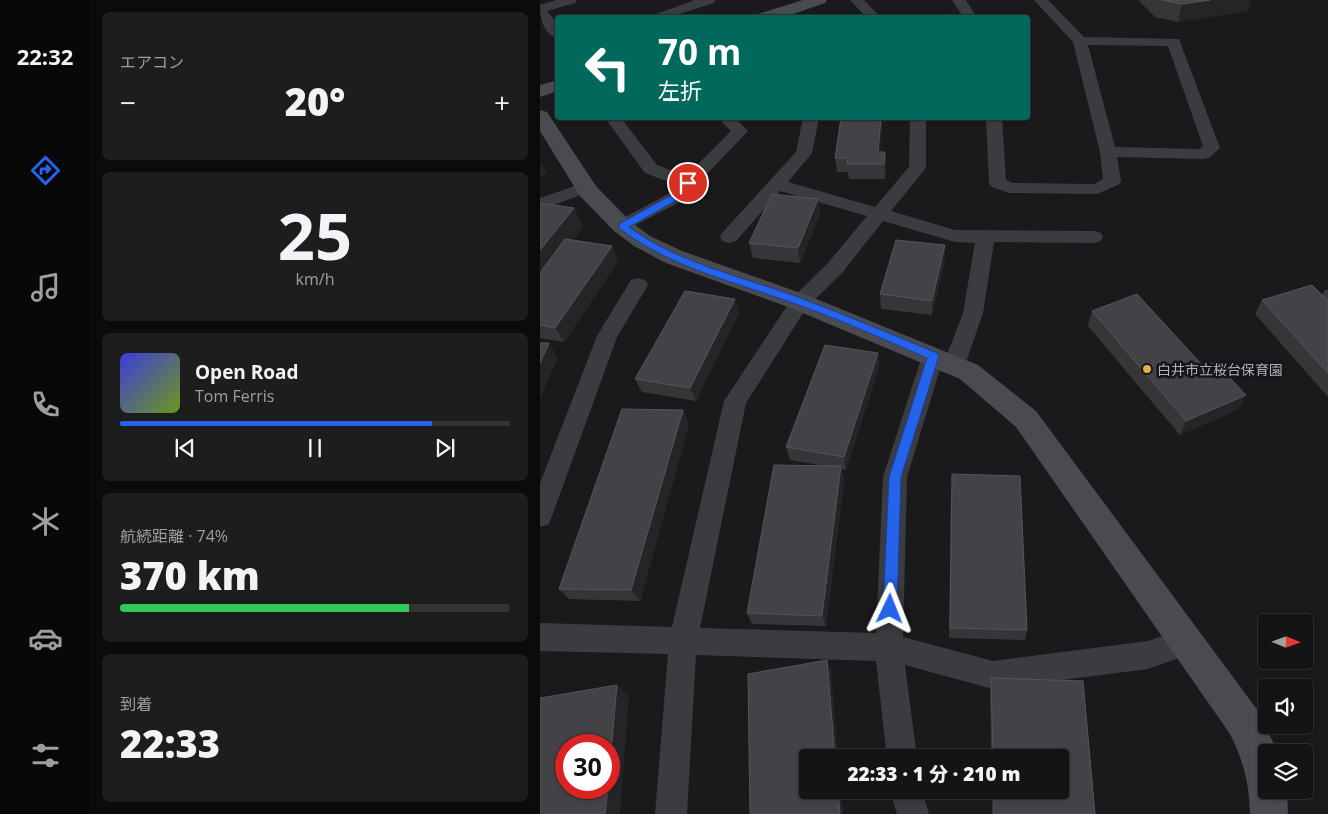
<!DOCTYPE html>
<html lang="ja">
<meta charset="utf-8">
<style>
:root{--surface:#141415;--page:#1d1d1e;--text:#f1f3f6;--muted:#9d9ea0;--line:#333334;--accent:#2563eb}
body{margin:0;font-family:"Open Sans","Noto Sans JP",sans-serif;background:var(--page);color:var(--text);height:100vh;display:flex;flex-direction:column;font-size:19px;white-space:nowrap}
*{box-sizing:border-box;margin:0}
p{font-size:16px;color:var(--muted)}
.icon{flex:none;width:28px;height:28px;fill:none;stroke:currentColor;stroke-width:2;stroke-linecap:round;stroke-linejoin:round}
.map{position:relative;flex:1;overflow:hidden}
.side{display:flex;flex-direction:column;gap:12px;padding:12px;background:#0b0b0c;width:450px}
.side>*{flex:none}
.top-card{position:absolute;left:15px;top:15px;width:475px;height:105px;border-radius:5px;box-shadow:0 1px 4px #0004,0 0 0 1px var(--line);background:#00695c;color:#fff;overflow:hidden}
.needle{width:32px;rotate:91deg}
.tools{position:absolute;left:718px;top:614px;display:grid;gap:10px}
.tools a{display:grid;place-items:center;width:55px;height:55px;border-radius:5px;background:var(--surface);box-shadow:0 1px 4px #0004,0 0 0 1px var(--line);font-size:25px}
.speed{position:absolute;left:15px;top:734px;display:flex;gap:10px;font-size:25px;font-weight:700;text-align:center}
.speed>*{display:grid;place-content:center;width:65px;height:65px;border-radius:50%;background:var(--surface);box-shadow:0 1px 4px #0004,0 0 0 1px var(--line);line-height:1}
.speed .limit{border:8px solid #d22;background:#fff;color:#111}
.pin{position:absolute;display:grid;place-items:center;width:42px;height:42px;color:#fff;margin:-21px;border:2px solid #fff;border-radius:50%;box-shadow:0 1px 5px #0007}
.me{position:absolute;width:55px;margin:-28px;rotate:2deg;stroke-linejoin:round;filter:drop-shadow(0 0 4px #0008)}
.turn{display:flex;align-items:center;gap:18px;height:105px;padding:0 20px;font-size:22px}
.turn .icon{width:65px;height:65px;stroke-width:2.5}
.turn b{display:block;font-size:35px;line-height:42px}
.big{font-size:38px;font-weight:800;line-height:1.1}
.side .widget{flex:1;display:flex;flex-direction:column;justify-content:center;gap:8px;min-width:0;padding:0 18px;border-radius:8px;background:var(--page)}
.side .dial{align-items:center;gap:0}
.dial b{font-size:65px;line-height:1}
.song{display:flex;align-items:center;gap:15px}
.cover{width:60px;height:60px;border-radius:8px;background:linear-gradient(135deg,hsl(240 70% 55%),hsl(80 70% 35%))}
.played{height:5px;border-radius:2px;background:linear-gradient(90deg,var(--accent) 80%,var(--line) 80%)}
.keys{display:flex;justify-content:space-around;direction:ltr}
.heat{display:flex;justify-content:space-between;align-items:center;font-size:28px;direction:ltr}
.charge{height:8px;border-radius:4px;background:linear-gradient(90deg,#34c759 74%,var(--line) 0)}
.trip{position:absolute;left:259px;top:749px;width:270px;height:50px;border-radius:5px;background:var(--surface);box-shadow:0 1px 4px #0004,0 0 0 1px var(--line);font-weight:800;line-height:50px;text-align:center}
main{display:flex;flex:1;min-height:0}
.dock{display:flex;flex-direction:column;width:90px;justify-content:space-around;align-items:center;background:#080808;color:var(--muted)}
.dock .icon{width:35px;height:35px}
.dock .selected{color:var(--accent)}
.dock b{font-size:22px;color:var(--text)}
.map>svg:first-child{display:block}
</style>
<main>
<nav class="dock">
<b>22:32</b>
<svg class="icon selected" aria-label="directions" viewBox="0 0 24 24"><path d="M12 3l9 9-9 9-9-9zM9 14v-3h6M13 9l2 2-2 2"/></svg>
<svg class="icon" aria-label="music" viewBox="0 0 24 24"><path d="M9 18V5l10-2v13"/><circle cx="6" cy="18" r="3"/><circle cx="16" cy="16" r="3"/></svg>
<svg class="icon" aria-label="phone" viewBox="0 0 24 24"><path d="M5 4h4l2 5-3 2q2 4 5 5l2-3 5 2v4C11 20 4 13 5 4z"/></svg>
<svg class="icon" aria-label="climate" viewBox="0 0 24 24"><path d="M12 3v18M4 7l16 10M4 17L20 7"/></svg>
<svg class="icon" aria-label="car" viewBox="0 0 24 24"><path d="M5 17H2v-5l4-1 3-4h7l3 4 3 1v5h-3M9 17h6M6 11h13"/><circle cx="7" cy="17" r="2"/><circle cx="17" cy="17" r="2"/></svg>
<svg class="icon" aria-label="filters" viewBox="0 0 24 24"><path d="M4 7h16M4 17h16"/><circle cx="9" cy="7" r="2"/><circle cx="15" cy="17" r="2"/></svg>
</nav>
<section class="side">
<div class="widget"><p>エアコン</p>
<div class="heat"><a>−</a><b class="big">20°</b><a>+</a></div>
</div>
<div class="widget dial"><b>25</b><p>km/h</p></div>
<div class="widget">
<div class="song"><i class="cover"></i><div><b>Open Road</b><p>Tom Ferris</p></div></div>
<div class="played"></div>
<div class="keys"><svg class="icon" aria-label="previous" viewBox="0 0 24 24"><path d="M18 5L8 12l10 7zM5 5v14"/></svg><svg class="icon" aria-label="pause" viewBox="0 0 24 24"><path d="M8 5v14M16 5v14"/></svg><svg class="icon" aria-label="next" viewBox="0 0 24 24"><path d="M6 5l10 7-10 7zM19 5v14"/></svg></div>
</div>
<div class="widget"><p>航続距離 · 74%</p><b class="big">370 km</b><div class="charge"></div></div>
<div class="widget"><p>到着</p><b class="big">22:33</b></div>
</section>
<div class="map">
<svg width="788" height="814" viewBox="0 0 788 814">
<rect width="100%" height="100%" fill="#1a1a1c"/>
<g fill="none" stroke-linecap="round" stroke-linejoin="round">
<!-- lane -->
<polygon fill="#3b3c40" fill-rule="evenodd" points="788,289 788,303 781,297 784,291"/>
<!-- street -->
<g fill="#3b3c40" fill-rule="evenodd">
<path d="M16,0H37L35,3L7,11L18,24V38C3,35 0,17 0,5Z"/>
<polygon points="155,0 176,0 174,3 127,18 105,18"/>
<polygon points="310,0 324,0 341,18 327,18"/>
<polygon points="412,0 426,0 437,18 424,18"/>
<path d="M494,0H508L544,37L639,39L680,148L669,158L663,159L577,157L581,181L578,185L557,194L469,193L452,187L449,183L446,118H462L466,180L472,183L554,184L563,179L560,152L533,42ZM548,45L628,46L663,146L659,149L575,147Z"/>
<polygon points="65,118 81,118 117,165 146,176 191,131 178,118 195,118 208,131 140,202 82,232 76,230 73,226 76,222 128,194 137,185 105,173"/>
<polygon points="263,118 279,118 272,153 248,182 335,207 369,167 370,118 386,118 386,168 351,211 415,230 554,231 561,233 563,237 561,241 554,243 454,242 443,313 425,365 422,371 414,373 406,371 403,365 423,313 435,243 415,242 343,221 302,273 267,307 206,403 160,628 336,633 343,477 382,356 385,350 393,348 401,350 404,356 367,477 363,637 453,661 608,641 646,628 656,632 660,642 656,652 608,669 453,689 365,665 377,758 347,758 336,661 156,655 147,814 115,814 128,654 0,651 0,623 132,627 184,401 253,297 288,263 327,216 240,191 196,241 189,243 182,241 180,237 182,233 256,152"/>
<polygon points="46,182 52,183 55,187 52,191 0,210 0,198"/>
<polygon points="98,278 105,280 108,285 77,337 12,516 9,524 0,527 0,483 57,336 91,280"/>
<polygon points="350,790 382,790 389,814 357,814"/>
</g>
<!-- secondary -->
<g fill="#494b50" fill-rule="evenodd">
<polygon points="263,0 287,0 285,3 242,18 216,18 218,14"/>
<polygon points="18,80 18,91 0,97 0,85"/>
<path d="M0,110L7,112L56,186L90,221L110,236L142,251L269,296L438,365L496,411L716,708L738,752H726V790H747L748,814H710C709,783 704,762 690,734L476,427L420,379L251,308L126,263L94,246L74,231L40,196L0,131Z"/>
</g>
</g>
<!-- wall -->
<g fill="#363639">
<polygon points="598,0 710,0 707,11 638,22 615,17"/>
<polygon points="340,152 345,152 346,167 345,179 309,179 308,172 297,172 295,158"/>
<polygon points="278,199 280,214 260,263 213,258 209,243"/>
<polygon points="0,203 34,208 43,227 33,240 72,246 78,261 24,342 0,338"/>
<polygon points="405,245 405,259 392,315 341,309 340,294"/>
<polygon points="722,300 788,301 788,397 715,314"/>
<polygon points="552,311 699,409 640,435 548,326"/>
<polygon points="199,313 156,401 102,392 95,379"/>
<polygon points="338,353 339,367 306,470 302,469 304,479 286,626 212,624 207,613 285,466 250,460 246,447"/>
<polygon points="143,410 149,424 100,601 29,599 19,589"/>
<polygon points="411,487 487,630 485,640 409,638"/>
<polygon points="451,678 543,681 555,814 452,814 452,790 520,790 520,758 451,758 450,687"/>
</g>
<!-- shaded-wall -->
<g fill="#252527">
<polygon points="670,0 710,0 707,11 638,22 642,4"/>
<polygon points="341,118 343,118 339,167 338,152"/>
<polygon points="345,152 346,167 345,179 344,164"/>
<polygon points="0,164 2,164 7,174 0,176"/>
<polygon points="278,199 280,214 260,263 258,248"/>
<polygon points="34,208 43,227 0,282 0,250"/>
<polygon points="405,245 405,259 392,315 392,301"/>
<polygon points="72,246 78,261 24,342 15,328"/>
<polygon points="195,299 199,313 156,401 150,388"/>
<polygon points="9,343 18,358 0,398 0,363"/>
<polygon points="338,353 339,367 306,470 304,457"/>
<polygon points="706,395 699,409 640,435 646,421"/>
<polygon points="143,410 149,424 100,601 91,590"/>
<polygon points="301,466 304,479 286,626 282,616"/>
<polygon points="287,660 291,669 298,758 295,758"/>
<polygon points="77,685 89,696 80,814 65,814 68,788 69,788 69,775"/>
<polygon points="298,790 301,790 303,814 300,814"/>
</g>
<!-- building -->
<g fill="#434347" stroke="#535559">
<polygon points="622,0 670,0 642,4"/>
<polygon points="301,118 341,118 338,152 345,152 344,164 307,164 308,158 295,158"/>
<polygon points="232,194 278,199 258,248 209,243"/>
<polygon points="0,203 34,208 0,250"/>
<polygon points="25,239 72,246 15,328 0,325 0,273"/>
<polygon points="356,240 405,245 392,301 340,294"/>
<polygon points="772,285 788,301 788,373 722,300"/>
<polygon points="145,291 195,299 150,388 95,379"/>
<polygon points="597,294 664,367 675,362 706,395 646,421 552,311"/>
<polygon points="0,343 9,343 0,363"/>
<polygon points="285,345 338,353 304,457 246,447"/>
<polygon points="82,409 143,410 91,590 19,589"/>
<polygon points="234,465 301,466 282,616 207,613"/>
<polygon points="412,474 480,476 487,630 410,628"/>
<polygon points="287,660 295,758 268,758 268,790 298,790 300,814 210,814 208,674"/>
<polygon points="451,678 543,681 555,814 454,814 454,790 520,790 520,758 453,758"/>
<polygon points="77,685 69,775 69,745 26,745 26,788 68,788 65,814 0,814 0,698"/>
</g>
<!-- route -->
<path fill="#2563eb" stroke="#184099" d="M145,181L153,183L137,200L89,227C139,264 205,277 263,299C308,316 353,335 397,353L399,356L361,477L357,609L355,614L350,616L345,614L343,609L349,477L387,358C343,339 299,319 253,303C194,282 129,267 79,228V224L130,196Z"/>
<!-- markers -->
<circle fill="#e3ae4a" stroke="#151517" stroke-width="2" cx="607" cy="369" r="5"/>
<g text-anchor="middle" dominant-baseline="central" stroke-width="5" stroke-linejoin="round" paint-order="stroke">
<!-- poi labels -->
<g font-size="14" fill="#adb1ba" stroke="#151517" text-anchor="start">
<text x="617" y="369">白井市立桜台保育園</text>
</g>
</g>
</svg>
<div class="tools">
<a><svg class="needle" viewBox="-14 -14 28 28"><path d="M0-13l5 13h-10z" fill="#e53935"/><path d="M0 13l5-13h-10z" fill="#9d9ea0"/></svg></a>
<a><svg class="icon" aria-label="sound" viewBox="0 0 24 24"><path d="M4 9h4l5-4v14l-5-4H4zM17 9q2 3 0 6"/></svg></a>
<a><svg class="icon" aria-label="layers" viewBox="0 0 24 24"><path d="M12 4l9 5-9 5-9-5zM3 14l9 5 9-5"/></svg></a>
</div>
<div class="speed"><div class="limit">30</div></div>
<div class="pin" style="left:148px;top:183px;background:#d93025"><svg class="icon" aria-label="arrive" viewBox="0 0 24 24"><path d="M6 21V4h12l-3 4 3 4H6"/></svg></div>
<svg class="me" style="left:350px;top:609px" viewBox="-20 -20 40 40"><path d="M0-17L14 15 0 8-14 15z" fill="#2563eb" stroke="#fff" stroke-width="4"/></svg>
<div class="trip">22:33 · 1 分 · 210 m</div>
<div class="top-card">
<div class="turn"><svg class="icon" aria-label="left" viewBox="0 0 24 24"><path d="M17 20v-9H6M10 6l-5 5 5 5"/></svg><div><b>70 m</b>左折</div></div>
</div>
</div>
</main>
